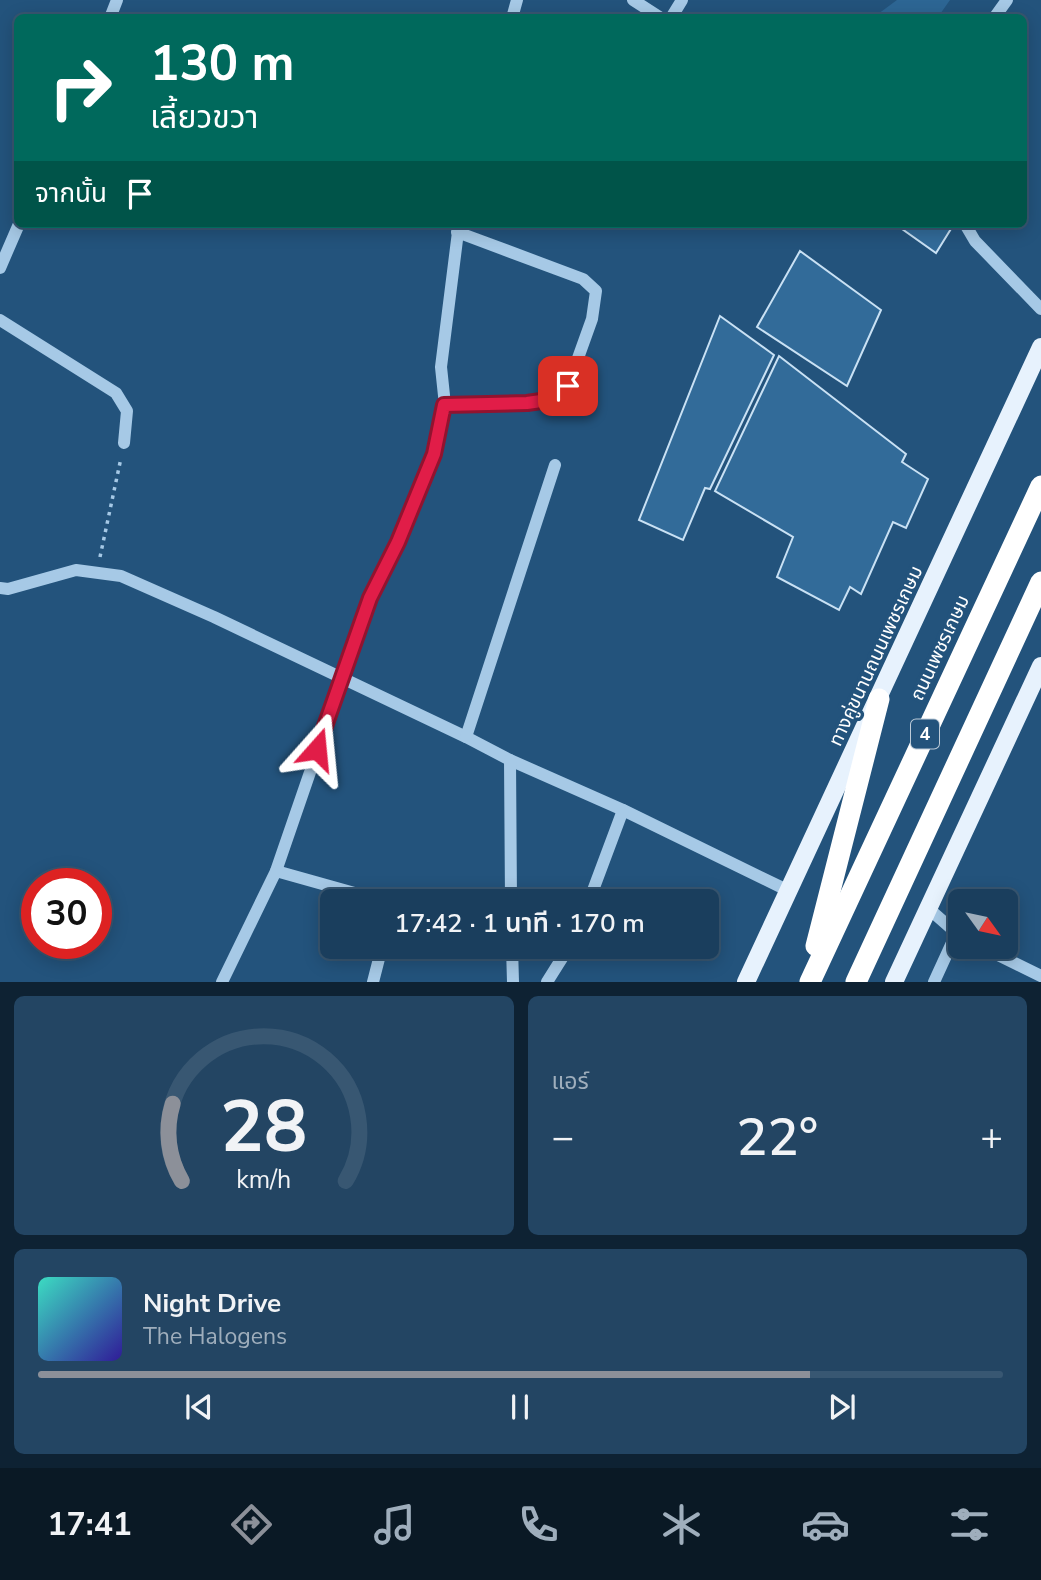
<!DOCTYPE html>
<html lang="th">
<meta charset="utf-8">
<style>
:root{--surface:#1a3e5d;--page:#234563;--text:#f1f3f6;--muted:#9faebc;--line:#385772;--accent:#8c9099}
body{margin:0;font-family:"Nunito Sans","Noto Sans Thai",sans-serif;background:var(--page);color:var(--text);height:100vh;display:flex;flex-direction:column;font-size:26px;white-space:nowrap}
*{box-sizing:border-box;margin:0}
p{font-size:23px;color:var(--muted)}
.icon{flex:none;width:38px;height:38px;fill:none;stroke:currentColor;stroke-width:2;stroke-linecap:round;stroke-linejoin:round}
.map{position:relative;height:982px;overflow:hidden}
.details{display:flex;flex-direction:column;gap:14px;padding:14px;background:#0e2233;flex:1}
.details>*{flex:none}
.guide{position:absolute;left:14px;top:14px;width:1013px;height:214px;border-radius:10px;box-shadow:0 4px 18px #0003,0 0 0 2px var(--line);background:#00695c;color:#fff;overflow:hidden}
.needle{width:46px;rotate:123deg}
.controls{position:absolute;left:948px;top:889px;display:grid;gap:14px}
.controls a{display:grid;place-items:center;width:70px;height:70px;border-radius:10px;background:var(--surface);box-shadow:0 4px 18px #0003,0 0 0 2px var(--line);font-size:35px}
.speed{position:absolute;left:21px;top:868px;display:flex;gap:14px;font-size:35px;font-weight:700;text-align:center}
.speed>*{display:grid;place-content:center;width:91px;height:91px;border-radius:50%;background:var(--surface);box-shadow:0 4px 18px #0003,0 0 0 2px var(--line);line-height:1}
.speed .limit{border:10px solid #d22;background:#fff;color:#111}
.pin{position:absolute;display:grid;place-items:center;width:60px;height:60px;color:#fff;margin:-30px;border-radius:14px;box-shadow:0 4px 10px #0006}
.me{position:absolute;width:77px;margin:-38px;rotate:18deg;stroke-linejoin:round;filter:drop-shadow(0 0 5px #0008)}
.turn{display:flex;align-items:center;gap:24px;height:147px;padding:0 21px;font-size:32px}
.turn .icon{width:91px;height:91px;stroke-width:2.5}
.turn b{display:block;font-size:49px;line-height:60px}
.then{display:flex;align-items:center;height:66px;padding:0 21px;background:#0003;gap:14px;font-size:26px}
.big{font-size:52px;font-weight:600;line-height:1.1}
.details .card{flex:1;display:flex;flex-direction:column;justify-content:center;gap:10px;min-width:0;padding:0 24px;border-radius:10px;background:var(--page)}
.details .dial{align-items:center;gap:0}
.dial svg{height:182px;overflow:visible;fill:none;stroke:var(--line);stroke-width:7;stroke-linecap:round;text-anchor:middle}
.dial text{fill:var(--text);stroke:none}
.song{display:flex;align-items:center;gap:21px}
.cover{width:84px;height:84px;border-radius:10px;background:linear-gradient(135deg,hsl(170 70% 55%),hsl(250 70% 35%))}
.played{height:7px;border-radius:4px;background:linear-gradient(90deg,var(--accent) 80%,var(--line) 80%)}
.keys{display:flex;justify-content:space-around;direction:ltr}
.heat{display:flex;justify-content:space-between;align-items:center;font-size:38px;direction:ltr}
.details .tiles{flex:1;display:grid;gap:14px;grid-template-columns:1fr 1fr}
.card:last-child{grid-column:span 2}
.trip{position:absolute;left:320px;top:889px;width:399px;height:70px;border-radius:10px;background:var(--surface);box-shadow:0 4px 18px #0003,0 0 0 2px var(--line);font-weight:600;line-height:70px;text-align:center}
.tab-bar{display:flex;height:112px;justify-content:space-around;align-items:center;background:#0a1925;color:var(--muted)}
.tab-bar .icon{width:49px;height:49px}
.tab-bar .active{color:var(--accent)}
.tab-bar b{font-size:32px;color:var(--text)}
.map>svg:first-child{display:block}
</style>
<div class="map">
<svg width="1041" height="982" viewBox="0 0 1041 982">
<rect width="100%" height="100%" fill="#23537c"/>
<!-- green -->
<polygon fill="#2d6694" points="897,0 950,0 938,17 865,17 878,14"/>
<!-- building -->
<g fill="#326b99" stroke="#c9e1f4" stroke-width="2">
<polygon points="895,224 954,224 936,253"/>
<polygon points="800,251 881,310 847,386 757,327"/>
<polygon points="720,316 774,355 710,489 705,488 683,540 639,520"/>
<polygon points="779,356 906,454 902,462 928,479 906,528 893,522 861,594 850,587 839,610 777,577 793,537 715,491"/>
</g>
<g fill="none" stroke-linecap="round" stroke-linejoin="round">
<!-- path -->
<polyline stroke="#a6c9e6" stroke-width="3.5" stroke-dasharray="3.5 5" stroke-linecap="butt" points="100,557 121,458"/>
<!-- minor -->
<g stroke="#a6c9e6" stroke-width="12">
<polyline points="633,0 661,18"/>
<polyline points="110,18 117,0"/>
<polyline points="512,18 517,0"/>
<polyline points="671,18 682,0"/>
<polyline points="994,18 1007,0"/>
<polyline points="965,224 975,241 1041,309"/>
<polyline points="0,268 19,224"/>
<polyline points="0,320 116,393 127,411 124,443"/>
<polyline points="445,405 527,403 548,400 568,386 592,319 596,291 583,279 457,232"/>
<polyline points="0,588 8,589 76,570 121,576 214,617 466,737 510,760 623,810 789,891"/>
<polyline points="466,737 555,465"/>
<polyline points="510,760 511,901"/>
<polyline points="276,871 383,901"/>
<polyline points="589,901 623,810"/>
<polyline points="928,908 961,937"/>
<polyline points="512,947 513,982"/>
<polyline points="982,947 1041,976"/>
<polyline points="222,982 276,871 370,598 398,542 434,454 445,405 441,367 459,224"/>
<polyline points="373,982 382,947"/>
<polyline points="547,982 569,947"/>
<polyline points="934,982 956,934"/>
</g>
<!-- major -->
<g stroke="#e7f2fd" stroke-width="18">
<polyline points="746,982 1041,347"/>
<polyline points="894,982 1041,666"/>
</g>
<!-- highway -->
<g stroke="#fff" stroke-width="21">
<polyline points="816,946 879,699"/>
<polyline points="810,982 1041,486"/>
<polyline points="856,982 1041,582"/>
</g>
</g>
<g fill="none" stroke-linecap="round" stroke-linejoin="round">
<defs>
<polyline id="route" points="317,749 370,598 398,542 434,454 444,405 527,403 548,400 568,386"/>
</defs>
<!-- route casing -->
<use href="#route" stroke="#92132f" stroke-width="18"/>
<!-- route -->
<use href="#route" stroke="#e11d48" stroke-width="12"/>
</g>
<g text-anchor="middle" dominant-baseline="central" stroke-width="7" stroke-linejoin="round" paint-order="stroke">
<!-- shield labels -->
<rect fill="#23537c" stroke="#bdcbd8" stroke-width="2" x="911" y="719.5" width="28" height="29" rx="5"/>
<g font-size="18" font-weight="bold" fill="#fff">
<text x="925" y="734">4</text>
</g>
<!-- street labels -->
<g font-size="19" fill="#fff" stroke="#23537c">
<text transform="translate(940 648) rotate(-65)">ถนนเพชรเกษม</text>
<text transform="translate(876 656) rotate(-65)">ทางคู่ขนานถนนเพชรเกษม</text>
</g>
</g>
</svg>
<div class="controls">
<a><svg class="needle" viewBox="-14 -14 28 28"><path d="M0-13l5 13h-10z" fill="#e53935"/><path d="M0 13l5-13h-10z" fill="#9faebc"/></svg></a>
</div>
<div class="speed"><div class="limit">30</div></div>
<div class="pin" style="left:568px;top:386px;background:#d93025"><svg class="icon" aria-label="arrive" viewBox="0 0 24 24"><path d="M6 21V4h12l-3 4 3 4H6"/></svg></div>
<svg class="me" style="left:317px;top:749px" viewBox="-20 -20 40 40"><path d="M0-17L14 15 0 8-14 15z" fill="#e11d48" stroke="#fff" stroke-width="4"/></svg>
<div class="trip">17:42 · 1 นาที · 170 m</div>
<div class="guide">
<div class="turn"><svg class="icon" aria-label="right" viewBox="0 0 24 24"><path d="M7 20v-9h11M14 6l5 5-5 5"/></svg><div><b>130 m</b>เลี้ยวขวา</div></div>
<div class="then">จากนั้น<svg class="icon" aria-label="arrive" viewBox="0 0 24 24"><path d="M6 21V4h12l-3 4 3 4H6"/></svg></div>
</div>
</div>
<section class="details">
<div class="tiles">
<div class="card dial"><svg viewBox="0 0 100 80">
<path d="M14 69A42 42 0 1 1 86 69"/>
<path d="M14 69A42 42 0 0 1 10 35" stroke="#8c9099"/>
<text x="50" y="56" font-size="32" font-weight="700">28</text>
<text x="50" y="72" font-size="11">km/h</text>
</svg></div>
<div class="card"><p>แอร์</p>
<div class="heat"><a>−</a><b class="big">22°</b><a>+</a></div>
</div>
<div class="card">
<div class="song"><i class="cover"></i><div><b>Night Drive</b><p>The Halogens</p></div></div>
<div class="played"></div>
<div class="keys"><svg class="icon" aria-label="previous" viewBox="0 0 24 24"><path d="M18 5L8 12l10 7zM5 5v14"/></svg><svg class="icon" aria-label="pause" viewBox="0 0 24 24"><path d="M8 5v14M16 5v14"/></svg><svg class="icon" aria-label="next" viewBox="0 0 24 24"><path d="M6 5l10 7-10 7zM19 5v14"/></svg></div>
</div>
</div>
</section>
<nav class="tab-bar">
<b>17:41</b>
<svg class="icon active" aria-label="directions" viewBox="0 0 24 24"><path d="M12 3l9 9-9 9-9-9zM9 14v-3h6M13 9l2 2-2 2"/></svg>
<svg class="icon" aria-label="music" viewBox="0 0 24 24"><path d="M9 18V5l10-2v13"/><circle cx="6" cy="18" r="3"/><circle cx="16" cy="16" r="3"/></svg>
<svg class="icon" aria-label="phone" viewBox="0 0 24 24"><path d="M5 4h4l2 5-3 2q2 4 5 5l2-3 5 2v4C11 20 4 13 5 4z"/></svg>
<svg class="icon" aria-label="climate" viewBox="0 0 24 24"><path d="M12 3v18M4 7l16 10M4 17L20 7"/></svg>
<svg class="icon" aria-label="car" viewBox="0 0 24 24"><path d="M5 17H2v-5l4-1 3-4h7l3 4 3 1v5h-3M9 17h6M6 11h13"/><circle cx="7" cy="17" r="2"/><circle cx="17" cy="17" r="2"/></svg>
<svg class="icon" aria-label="filters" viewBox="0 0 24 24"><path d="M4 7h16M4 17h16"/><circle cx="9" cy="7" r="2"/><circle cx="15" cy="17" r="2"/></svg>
</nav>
